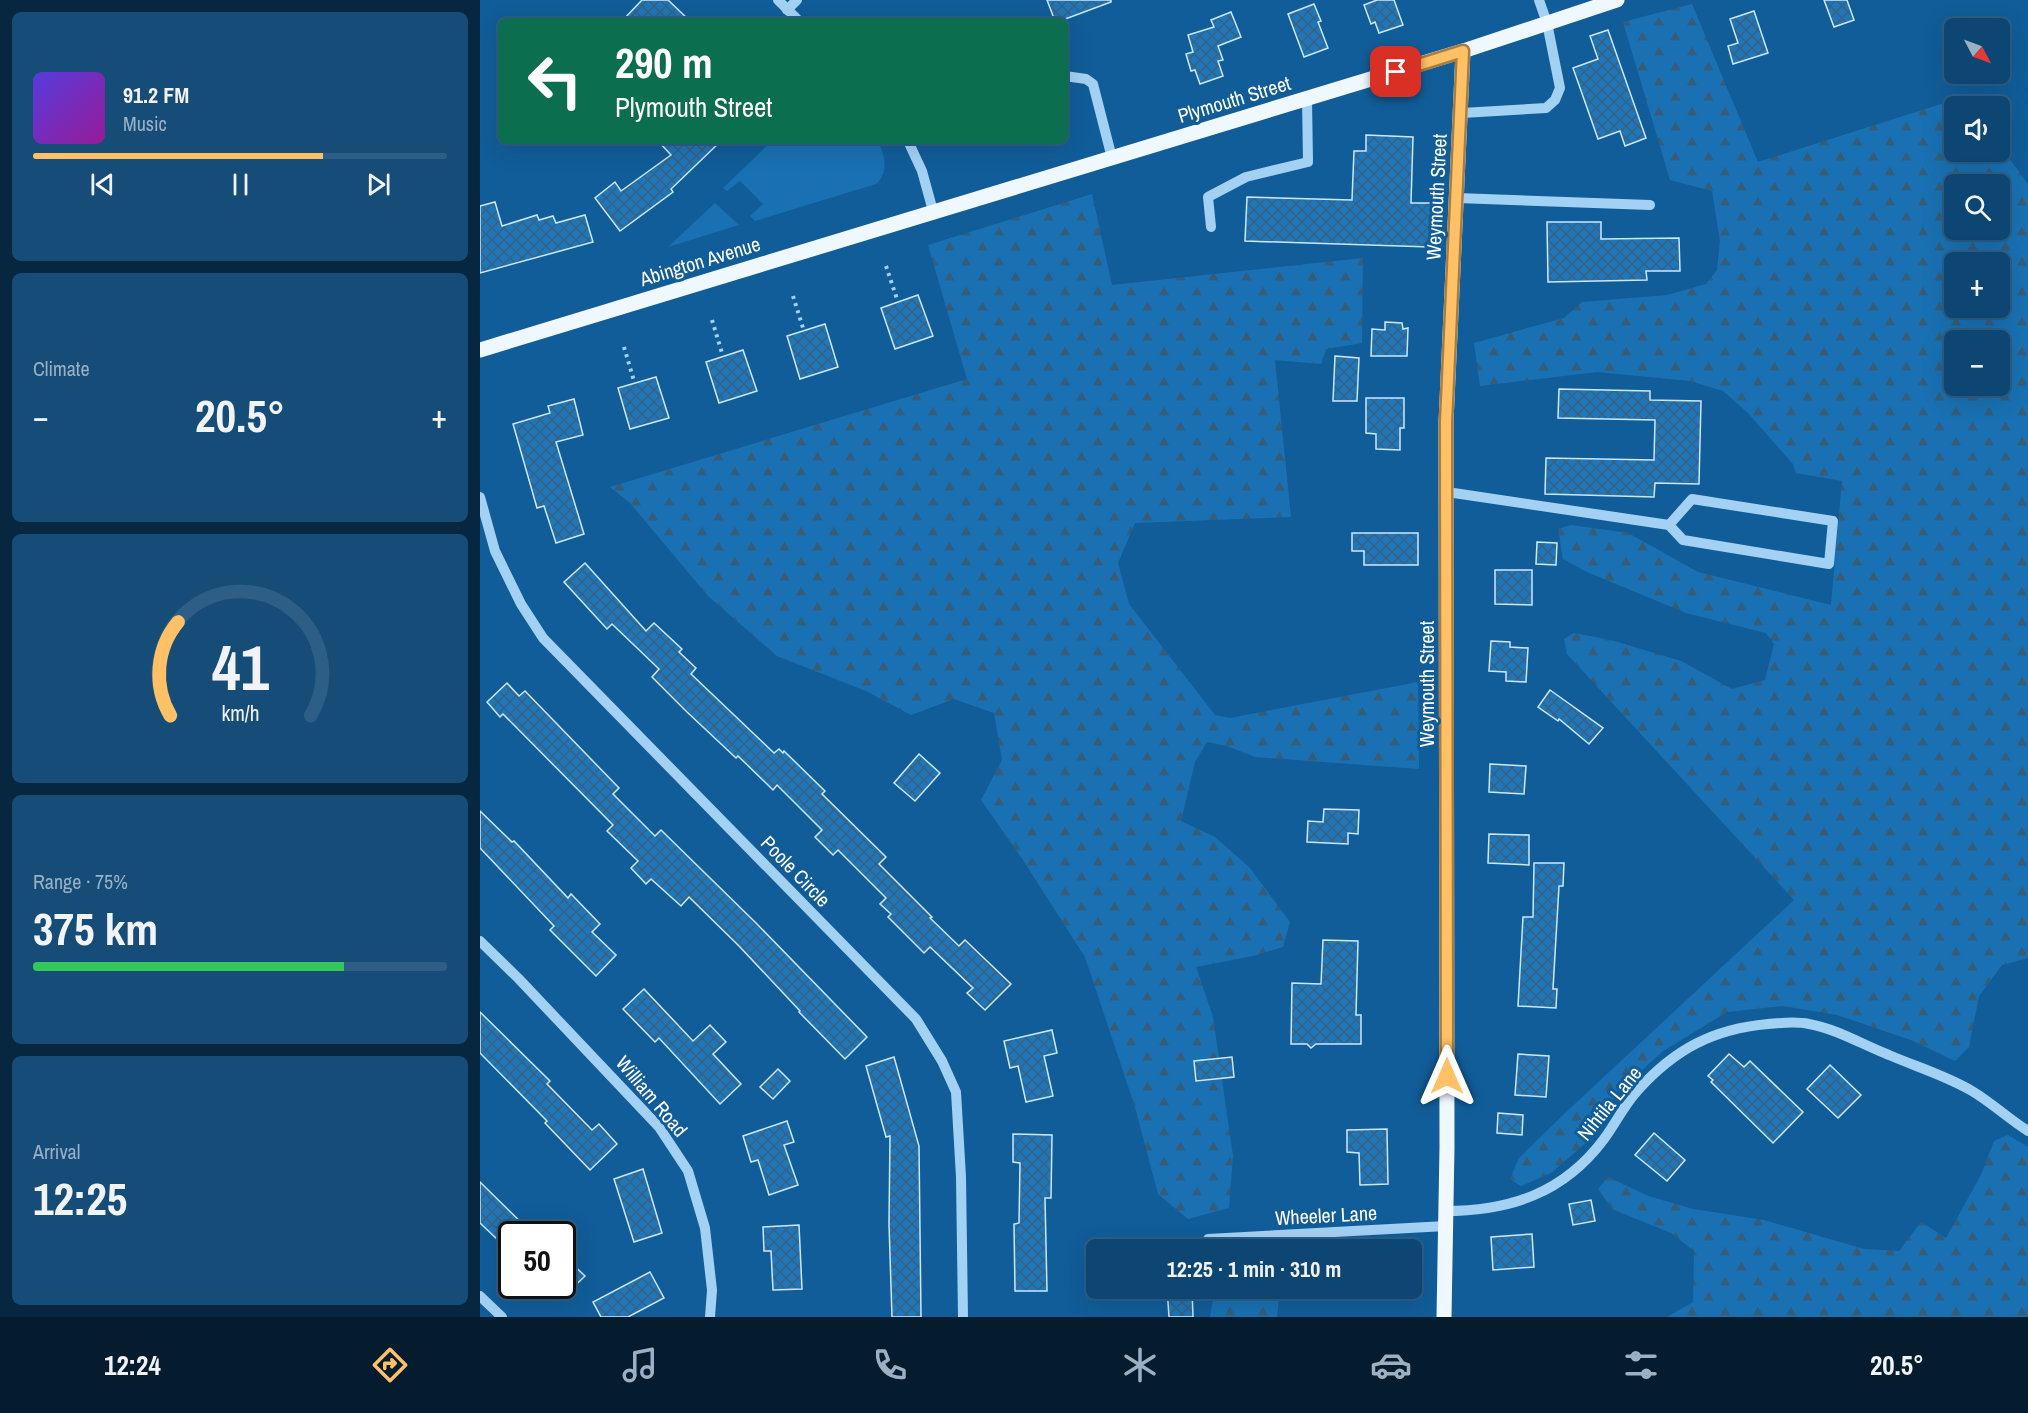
<!DOCTYPE html>
<meta charset="utf-8">
<style>
:root{--surface:#0d4673;--page:#164d78;--text:#f1f3f6;--muted:#9ab1c4;--line:#2d5e85;--accent:#ffc066}
body{margin:0;font-family:"Archivo Narrow",sans-serif;background:var(--page);color:var(--text);height:100vh;display:flex;flex-direction:column;font-size:22px;white-space:nowrap}
*{box-sizing:border-box;margin:0}
p{font-size:20px;color:var(--muted)}
.icon{flex:none;width:33px;height:33px;fill:none;stroke:currentColor;stroke-width:2;stroke-linecap:round;stroke-linejoin:round}
.map{position:relative;flex:1;overflow:hidden}
.drawer{display:flex;flex-direction:column;gap:12px;padding:12px;background:#07263f;width:480px}
.drawer>*{flex:none}
.top-card{position:absolute;left:18px;top:18px;width:570px;height:126px;border-radius:9px;box-shadow:0 6px 24px #0002,0 0 0 2px var(--line);background:#0b6e4f;color:#fff;overflow:hidden}
.needle{width:39px;rotate:131deg}
.controls{position:absolute;left:1464px;top:18px;display:grid;gap:12px}
.controls a{display:grid;place-items:center;width:66px;height:66px;border-radius:9px;background:var(--surface);box-shadow:0 6px 24px #0002,0 0 0 2px var(--line);font-size:30px}
.speed{position:absolute;left:18px;top:1221px;display:flex;gap:12px;font-size:30px;font-weight:700;text-align:center}
.speed>*{display:grid;place-content:center;width:78px;height:78px;border-radius:50%;background:var(--surface);box-shadow:0 6px 24px #0002,0 0 0 2px var(--line);line-height:1}
.speed .limit{border:3px solid #111;border-radius:9px;background:#fff;color:#111}
.pin{position:absolute;display:grid;place-items:center;width:51px;height:51px;color:#fff;margin:-26px;border-radius:12px;box-shadow:0 3px 9px #0006}
.me{position:absolute;width:66px;margin:-33px;rotate:0deg;stroke-linejoin:round;filter:drop-shadow(0 0 4px #0008)}
.turn{display:flex;align-items:center;gap:21px;height:126px;padding:0 18px;font-size:27px}
.turn .icon{width:78px;height:78px;stroke-width:2.5}
.turn b{display:block;font-size:42px;line-height:51px}
.big{font-size:45px;font-weight:700;line-height:1.1}
.drawer .card{flex:1;display:flex;flex-direction:column;justify-content:center;gap:9px;min-width:0;padding:0 21px;border-radius:9px;background:var(--page)}
.drawer .dial{align-items:center;gap:0}
.dial svg{height:156px;overflow:visible;fill:none;stroke:var(--line);stroke-width:7;stroke-linecap:round;text-anchor:middle}
.dial text{fill:var(--text);stroke:none}
.song{display:flex;align-items:center;gap:18px}
.cover{width:72px;height:72px;border-radius:9px;background:linear-gradient(135deg,hsl(250 70% 55%),hsl(300 70% 35%))}
.played{height:6px;border-radius:3px;background:linear-gradient(90deg,var(--accent) 70%,var(--line) 70%)}
.keys{display:flex;justify-content:space-around;direction:ltr}
.heat{display:flex;justify-content:space-between;align-items:center;font-size:33px;direction:ltr}
.charge{height:9px;border-radius:4px;background:linear-gradient(90deg,#34c759 75%,var(--line) 0)}
.trip{position:absolute;left:606px;top:1239px;width:336px;height:60px;border-radius:9px;background:var(--surface);box-shadow:0 6px 24px #0002,0 0 0 2px var(--line);font-weight:700;line-height:60px;text-align:center}
.menu{display:flex;height:96px;justify-content:space-around;align-items:center;background:#051c2e;color:var(--muted)}
.menu .icon{width:42px;height:42px}
.menu .current{color:var(--accent)}
.menu b{font-size:27px;color:var(--text)}
main{display:flex;flex:1;min-height:0}
.map>svg:first-child{display:block}
</style>
<main>
<section class="drawer">
<div class="card">
<div class="song"><i class="cover"></i><div><b>91.2 FM</b><p>Music</p></div></div>
<div class="played"></div>
<div class="keys"><svg class="icon" aria-label="previous" viewBox="0 0 24 24"><path d="M18 5L8 12l10 7zM5 5v14"/></svg><svg class="icon" aria-label="pause" viewBox="0 0 24 24"><path d="M8 5v14M16 5v14"/></svg><svg class="icon" aria-label="next" viewBox="0 0 24 24"><path d="M6 5l10 7-10 7zM19 5v14"/></svg></div>
</div>
<div class="card"><p>Climate</p>
<div class="heat"><a>−</a><b class="big">20.5°</b><a>+</a></div>
</div>
<div class="card dial"><svg viewBox="0 0 100 80">
<path d="M14 69A42 42 0 1 1 86 69"/>
<path d="M14 69A42 42 0 0 1 18 21" stroke="#ffc066"/>
<text x="50" y="56" font-size="32" font-weight="700">41</text>
<text x="50" y="72" font-size="11">km/h</text>
</svg></div>
<div class="card"><p>Range · 75%</p><b class="big">375 km</b><div class="charge"></div></div>
<div class="card"><p>Arrival</p><b class="big">12:25</b></div>
</section>
<div class="map">
<svg width="1548" height="1317" viewBox="0 0 1548 1317">
<defs>
<pattern id="forest-firs" width="22" height="20" patternUnits="userSpaceOnUse" patternTransform="scale(1.5)"><rect width="22" height="20" fill="#1971b3"/><path d="M5 1l3.5 6h-7zM16 11l3.5 6h-7z" fill="#355d7a"/></pattern>
<pattern id="building-cross-hatch" width="8" height="8" patternUnits="userSpaceOnUse" patternTransform="scale(1.5)"><rect width="8" height="8" fill="#1f76b8"/><path d="M0 0l8 8M0 8l8-8" fill="none" stroke="#366182"/></pattern>
</defs>
<rect width="100%" height="100%" fill="#115d99"/>
<!-- grass -->
<g fill="#1971b3">
<path d="M292,141H398C405,155 409,173 396,184L275,221L270,216L283,204L260,181L247,191L243,188Z"/>
<polygon points="235,203 259,225 188,247"/>
</g>
<!-- forest -->
<g fill="url(#forest-firs)" fill-rule="evenodd">
<path d="M1212,4L1278,162L1483,97L1490,106H1474V152H1520V146L1548,184V958L1522,965L1499,996L1489,1047L1475,1061L1431,1040L1357,1015L1303,1006L1247,1012L1183,1051L1138,1092L1108,1141L1071,1173L1041,1186L1030,1179L1039,1158L1083,1115L1314,900L1087,654L1084,639L1094,633L1131,640L1201,661L1252,689L1285,680L1294,644L1286,633L1206,613L1107,572L1083,559L1078,529L1091,525L1148,533L1218,572L1351,605L1362,481L1316,473L1313,464L1268,413L1243,391L1210,381L1117,372L1000,386L994,343L1084,318L1102,302L1187,295L1226,284L1237,270L1240,241L1232,191L1190,180L1143,22ZM1474,184H1520V230H1474ZM1474,262H1520V308H1474ZM1474,340H1520V386H1474Z"/>
<polygon points="612,194 632,285 883,258 882,343 846,349 841,364 795,360 811,517 655,523 638,563 649,604 735,715 750,718 938,682 939,769 775,757 747,746 727,742 715,762 701,821 735,837 770,868 810,922 803,947 773,956 716,967 733,1017 753,1156 749,1208 708,1219 678,1194 655,1107 605,957 543,860 501,800 522,760 514,713 474,699 431,715 386,691 297,656 228,596 150,503 130,487 487,379 448,245"/>
<polygon points="1528,1135 1548,1147 1548,1317 1187,1317 1213,1302 1214,1251 1191,1233 1132,1209 1118,1189 1128,1177 1168,1196 1213,1209 1284,1220 1384,1249 1419,1251 1441,1222 1466,1238 1501,1175 1514,1141"/>
<polygon points="735,1289 800,1289 797,1317 730,1317"/>
</g>
<!-- building -->
<g fill="url(#building-cross-hatch)" stroke="#cbe8fe" stroke-width="1.5">
<polygon points="162,0 188,0 210,21 142,21"/>
<polygon points="567,0 631,0 631,2 580,21 575,21"/>
<polygon points="897,0 914,0 923,25 899,33 895,22 891,24 884,5"/>
<polygon points="1344,0 1367,0 1374,20 1354,27"/>
<polygon points="834,4 841,21 838,22 848,48 824,57 808,14"/>
<polygon points="1274,11 1288,53 1253,64 1248,46 1258,43 1250,19"/>
<polygon points="751,12 761,37 738,46 743,60 738,61 743,76 720,84 715,70 711,71 706,54 713,52 708,35 734,27 731,20"/>
<polygon points="1128,30 1166,138 1145,146 1140,131 1118,139 1093,68 1118,59 1110,36"/>
<polygon points="886,135 933,137 931,203 952,203 950,247 765,241 767,197 872,200 874,151 886,151"/>
<polygon points="178,141 241,141 191,189 193,192 140,231 115,198 135,182 141,191 191,155"/>
<polygon points="15,202 22,226 57,215 59,220 73,216 76,223 105,215 113,242 0,273 0,206"/>
<polygon points="1067,222 1121,222 1121,239 1199,238 1200,271 1166,271 1167,280 1068,282"/>
<polygon points="438,295 453,336 415,349 401,308"/>
<polygon points="905,322 922,323 923,329 928,328 927,356 891,356 892,329 905,330"/>
<polygon points="345,324 358,367 320,379 307,336"/>
<polygon points="263,350 277,391 239,403 226,362"/>
<polygon points="855,356 879,358 877,401 853,401"/>
<polygon points="176,377 189,418 150,429 138,388"/>
<polygon points="1079,389 1170,391 1170,400 1221,401 1219,484 1175,483 1174,497 1065,494 1066,458 1174,460 1175,420 1078,418"/>
<polygon points="886,398 924,398 924,428 920,428 920,450 896,449 896,434 886,433"/>
<polygon points="94,399 103,435 76,442 104,534 76,543 64,506 57,508 33,424 70,413 68,406"/>
<polygon points="872,533 938,533 938,565 884,565 884,551 872,551"/>
<polygon points="1057,542 1077,543 1076,565 1056,564"/>
<polygon points="105,563 166,631 174,623 202,649 199,652 216,668 211,674 294,753 299,749 303,753 304,751 345,791 342,794 406,857 399,864 452,917 450,918 479,946 485,940 531,984 505,1010 487,993 493,988 450,947 444,953 408,917 411,914 400,904 406,898 358,850 353,855 335,837 342,830 297,785 293,790 258,756 256,758 207,712 172,677 179,669 132,624 127,629 84,582"/>
<polygon points="1015,570 1052,570 1052,605 1015,604"/>
<polygon points="1011,641 1030,642 1030,647 1048,648 1046,682 1026,681 1026,672 1009,671"/>
<polygon points="27,683 39,696 45,691 139,788 133,794 175,836 181,830 276,923 387,1037 365,1059 319,1012 320,1011 259,946 209,897 201,906 171,879 166,884 151,868 158,861 127,831 133,825 23,714 20,717 7,702"/>
<polygon points="1070,690 1123,728 1109,744 1079,719 1078,721 1058,707"/>
<polygon points="439,754 460,773 435,801 414,783"/>
<polygon points="1010,764 1046,766 1044,794 1009,792"/>
<polygon points="844,809 879,810 878,834 868,833 868,844 827,842 828,821 843,822"/>
<polygon points="0,811 32,842 34,841 88,898 91,894 120,924 112,932 136,955 116,976 70,930 74,926 0,848"/>
<polygon points="1009,834 1049,835 1049,865 1008,863"/>
<polygon points="1054,863 1084,863 1083,886 1079,886 1073,989 1077,989 1076,1008 1038,1006 1043,917 1053,917"/>
<polygon points="843,940 878,941 876,1015 881,1015 881,1044 836,1044 831,1048 827,1044 811,1044 812,983 841,984"/>
<polygon points="164,989 213,1041 230,1025 246,1042 233,1054 261,1084 240,1104 179,1038 175,1042 143,1009"/>
<polygon points="0,1012 70,1081 67,1084 112,1130 119,1124 137,1144 110,1170 65,1123 67,1121 0,1053"/>
<polygon points="572,1030 577,1053 564,1056 573,1096 546,1102 538,1066 530,1068 524,1041"/>
<polygon points="1038,1054 1069,1056 1066,1097 1035,1095"/>
<polygon points="1249,1054 1264,1067 1270,1061 1323,1112 1293,1143 1231,1082 1233,1080 1228,1076"/>
<polygon points="414,1057 439,1146 441,1317 412,1317 409,1224 410,1136 406,1137 386,1066"/>
<polygon points="752,1057 754,1077 716,1081 714,1061"/>
<polygon points="1350,1065 1381,1095 1358,1118 1327,1089"/>
<polygon points="298,1069 310,1081 293,1099 280,1087"/>
<polygon points="1018,1113 1043,1115 1042,1135 1017,1133"/>
<polygon points="307,1121 314,1142 304,1145 318,1185 289,1195 278,1160 271,1162 263,1136"/>
<polygon points="907,1129 908,1184 880,1185 879,1153 867,1152 867,1130"/>
<polygon points="1174,1133 1205,1160 1187,1181 1155,1155"/>
<polygon points="533,1134 572,1135 571,1198 565,1198 567,1291 535,1291 534,1224 539,1223 540,1163 533,1162"/>
<polygon points="163,1169 182,1233 154,1242 134,1179"/>
<polygon points="0,1182 53,1234 26,1234 19,1241 0,1223"/>
<polygon points="1111,1200 1115,1221 1093,1225 1089,1204"/>
<polygon points="319,1225 322,1289 293,1290 291,1251 284,1251 283,1227"/>
<polygon points="1052,1234 1054,1267 1013,1270 1011,1237"/>
<polygon points="82,1254 105,1276 82,1298"/>
<polygon points="170,1272 184,1298 148,1317 121,1317 113,1302"/>
<polygon points="687,1288 712,1288 713,1317 689,1317"/>
</g>
<g fill="none" stroke-linecap="round" stroke-linejoin="round">
<!-- path -->
<g stroke="#a3d1f4" stroke-width="4" stroke-dasharray="3 4.5" stroke-linecap="butt">
<polyline points="406,266 417,299"/>
<polyline points="313,296 323,328"/>
<polyline points="232,320 242,353"/>
<polyline points="144,347 154,381"/>
</g>
<!-- minor -->
<g stroke="#a3d1f4" stroke-width="10">
<polyline points="298,0 319,21"/>
<polyline points="307,10 317,0"/>
<polyline points="585,76 606,79 613,84 632,158"/>
<polyline points="982,113 1066,108 1075,100 1080,88 1067,23 1059,0"/>
<polyline points="428,141 442,171 453,211"/>
<polyline points="977,198 1170,205"/>
<polyline points="731,227 728,197 766,177 828,162 827,99"/>
<polyline points="967,492 1189,525 1203,540 1349,564 1353,521 1212,499 1189,525"/>
<polyline points="0,497 15,551 41,604 63,638 436,1019 462,1061 476,1092 481,1177 483,1317"/>
<polyline points="0,941 38,978 179,1127 208,1171 225,1228 232,1290 230,1317"/>
<path d="M965,1211C1030,1211 1084,1193 1124,1139C1136,1123 1144,1105 1158,1090C1195,1049 1233,1029 1288,1024C1301,1023 1315,1021 1329,1024C1357,1029 1383,1045 1409,1055C1437,1067 1467,1076 1492,1091C1512,1103 1529,1119 1548,1131"/>
<polyline points="728,1239 966,1226"/>
<polyline points="0,1296 22,1317"/>
</g>
<!-- major -->
<g stroke="#f0f8ff" stroke-width="15">
<polyline points="0,350 983,51 1137,0"/>
<polyline points="964,1317 967,1147 966,422 983,51"/>
</g>
</g>
<g fill="none" stroke-linecap="round" stroke-linejoin="round">
<defs>
<polyline id="route" points="916,72 983,51 966,422 967,1076"/>
</defs>
<!-- route casing -->
<use href="#route" stroke="#a67d42" stroke-width="15"/>
<!-- route -->
<use href="#route" stroke="#ffc066" stroke-width="10"/>
</g>
<g text-anchor="middle" dominant-baseline="central" stroke-width="6" stroke-linejoin="round" paint-order="stroke">
<!-- street labels -->
<g font-size="20" fill="#fff" stroke="#115d99">
<text transform="translate(754 99) rotate(-17)">Plymouth Street</text>
<text transform="translate(956 197) rotate(-87)">Weymouth Street</text>
<text transform="translate(220 261) rotate(-17)">Abington Avenue</text>
<text transform="translate(946 684) rotate(-90)">Weymouth Street</text>
<text transform="translate(316 871) rotate(46)">Poole Circle</text>
<text transform="translate(172 1096) rotate(50)">William Road</text>
<text transform="translate(1129 1103) rotate(-51)">Nihtila Lane</text>
<text transform="translate(846 1215) rotate(-3)">Wheeler Lane</text>
</g>
</g>
</svg>
<div class="controls">
<a><svg class="needle" viewBox="-14 -14 28 28"><path d="M0-13l5 13h-10z" fill="#e53935"/><path d="M0 13l5-13h-10z" fill="#9ab1c4"/></svg></a>
<a><svg class="icon" aria-label="sound" viewBox="0 0 24 24"><path d="M4 9h4l5-4v14l-5-4H4zM17 9q2 3 0 6"/></svg></a>
<a><svg class="icon" aria-label="search" viewBox="0 0 24 24"><circle cx="10" cy="10" r="6"/><path d="M15 15l6 6"/></svg></a>
<a>+</a>
<a>−</a>
</div>
<div class="speed"><div class="limit">50</div></div>
<div class="pin" style="left:916px;top:72px;background:#d93025"><svg class="icon" aria-label="arrive" viewBox="0 0 24 24"><path d="M6 21V4h12l-3 4 3 4H6"/></svg></div>
<svg class="me" style="left:967px;top:1076px" viewBox="-20 -20 40 40"><path d="M0-17L14 15 0 8-14 15z" fill="#ffc066" stroke="#fff" stroke-width="4"/></svg>
<div class="trip">12:25 · 1 min · 310 m</div>
<div class="top-card">
<div class="turn"><svg class="icon" aria-label="left" viewBox="0 0 24 24"><path d="M17 20v-9H6M10 6l-5 5 5 5"/></svg><div><b>290 m</b>Plymouth Street</div></div>
</div>
</div>
</main>
<nav class="menu">
<b>12:24</b>
<svg class="icon current" aria-label="directions" viewBox="0 0 24 24"><path d="M12 3l9 9-9 9-9-9zM9 14v-3h6M13 9l2 2-2 2"/></svg>
<svg class="icon" aria-label="music" viewBox="0 0 24 24"><path d="M9 18V5l10-2v13"/><circle cx="6" cy="18" r="3"/><circle cx="16" cy="16" r="3"/></svg>
<svg class="icon" aria-label="phone" viewBox="0 0 24 24"><path d="M5 4h4l2 5-3 2q2 4 5 5l2-3 5 2v4C11 20 4 13 5 4z"/></svg>
<svg class="icon" aria-label="climate" viewBox="0 0 24 24"><path d="M12 3v18M4 7l16 10M4 17L20 7"/></svg>
<svg class="icon" aria-label="car" viewBox="0 0 24 24"><path d="M5 17H2v-5l4-1 3-4h7l3 4 3 1v5h-3M9 17h6M6 11h13"/><circle cx="7" cy="17" r="2"/><circle cx="17" cy="17" r="2"/></svg>
<svg class="icon" aria-label="filters" viewBox="0 0 24 24"><path d="M4 7h16M4 17h16"/><circle cx="9" cy="7" r="2"/><circle cx="15" cy="17" r="2"/></svg>
<b>20.5°</b>
</nav>
